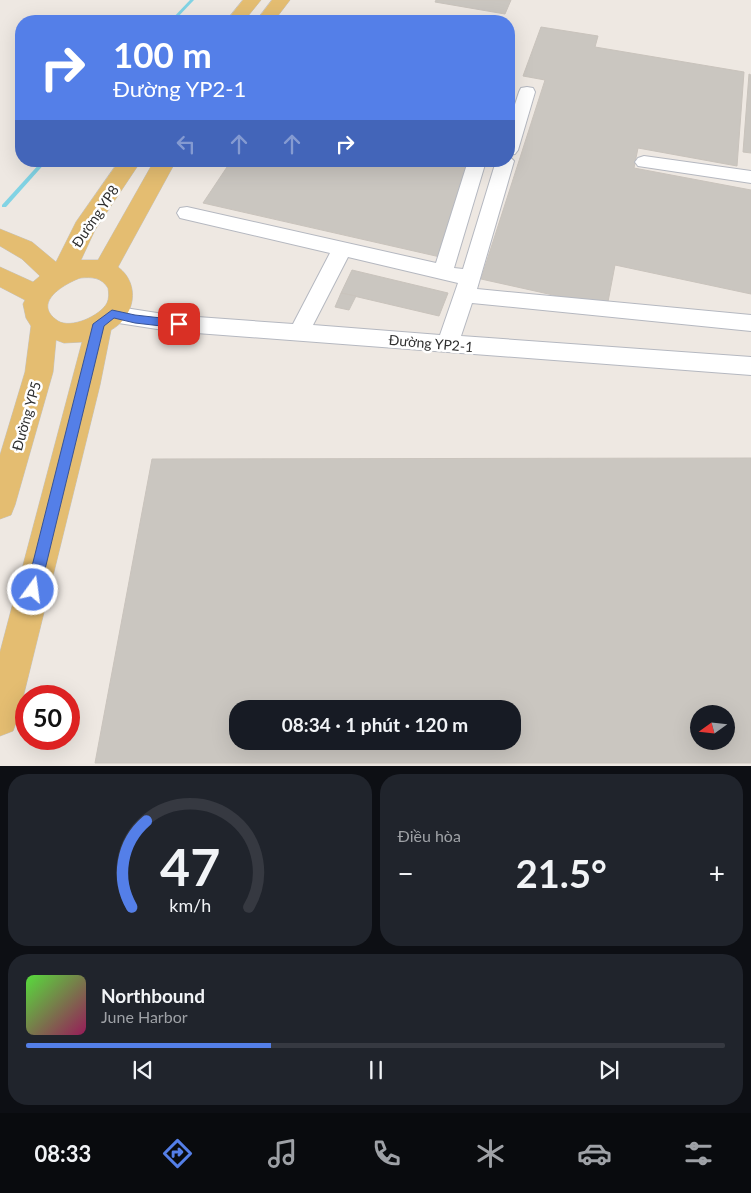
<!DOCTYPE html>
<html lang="vi">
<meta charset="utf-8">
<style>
:root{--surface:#171b24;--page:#20242c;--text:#f1f3f6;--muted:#9ea1a6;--line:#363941;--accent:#547fe8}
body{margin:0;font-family:Lato,sans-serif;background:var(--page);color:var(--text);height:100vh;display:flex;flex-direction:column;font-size:19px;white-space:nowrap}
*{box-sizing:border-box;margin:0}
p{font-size:16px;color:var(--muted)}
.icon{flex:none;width:28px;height:28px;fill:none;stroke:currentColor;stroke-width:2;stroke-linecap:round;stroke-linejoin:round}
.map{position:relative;height:766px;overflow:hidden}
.drawer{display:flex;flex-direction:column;gap:8px;padding:8px;background:#0d0f14;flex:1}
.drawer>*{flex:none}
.hud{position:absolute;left:15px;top:15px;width:500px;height:152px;border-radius:20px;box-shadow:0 5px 20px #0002;background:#547fe8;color:#fff;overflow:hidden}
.needle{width:32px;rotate:255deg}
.buttons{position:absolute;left:690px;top:705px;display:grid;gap:10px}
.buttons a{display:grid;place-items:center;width:45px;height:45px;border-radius:50%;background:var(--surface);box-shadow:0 5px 20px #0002;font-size:25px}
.speed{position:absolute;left:15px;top:685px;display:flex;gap:10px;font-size:25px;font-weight:700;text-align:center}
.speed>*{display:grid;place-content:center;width:65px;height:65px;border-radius:50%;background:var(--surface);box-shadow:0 5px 20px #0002;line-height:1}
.speed .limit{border:8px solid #d22;background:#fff;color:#111}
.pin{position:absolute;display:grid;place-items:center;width:42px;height:42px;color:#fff;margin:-21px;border-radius:10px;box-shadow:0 2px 8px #0006}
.me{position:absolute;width:55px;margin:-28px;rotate:14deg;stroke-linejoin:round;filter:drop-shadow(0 0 4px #0008)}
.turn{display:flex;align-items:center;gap:18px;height:105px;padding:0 15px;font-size:22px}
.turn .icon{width:65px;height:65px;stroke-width:2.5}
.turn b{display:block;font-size:35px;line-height:42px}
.lanes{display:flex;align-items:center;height:48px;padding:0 15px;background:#0003;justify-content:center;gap:25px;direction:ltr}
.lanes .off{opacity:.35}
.big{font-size:38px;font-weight:700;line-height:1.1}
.drawer .widget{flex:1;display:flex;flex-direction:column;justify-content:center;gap:8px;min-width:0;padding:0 18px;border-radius:20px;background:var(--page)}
.drawer .dial{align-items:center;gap:0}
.dial svg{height:130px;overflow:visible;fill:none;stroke:var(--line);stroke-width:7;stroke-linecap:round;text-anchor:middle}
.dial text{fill:var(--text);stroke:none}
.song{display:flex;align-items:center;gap:15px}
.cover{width:60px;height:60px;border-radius:8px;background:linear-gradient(135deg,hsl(110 70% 55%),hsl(330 70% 35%))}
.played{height:5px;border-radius:2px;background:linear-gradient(90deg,var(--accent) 35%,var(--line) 35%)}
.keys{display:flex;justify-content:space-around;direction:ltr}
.heat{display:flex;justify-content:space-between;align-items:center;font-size:28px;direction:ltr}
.drawer .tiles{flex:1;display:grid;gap:8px;grid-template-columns:1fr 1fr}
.widget:last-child{grid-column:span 2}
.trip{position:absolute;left:229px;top:700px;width:292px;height:50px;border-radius:20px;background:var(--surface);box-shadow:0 5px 20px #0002;font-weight:700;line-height:50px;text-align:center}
.tab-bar{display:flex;height:80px;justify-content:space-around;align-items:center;background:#090b0e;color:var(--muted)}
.tab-bar .icon{width:35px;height:35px}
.tab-bar .active{color:var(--accent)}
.tab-bar b{font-size:22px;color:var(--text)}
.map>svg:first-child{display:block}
</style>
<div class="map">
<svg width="751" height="766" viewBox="0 0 751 766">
<rect width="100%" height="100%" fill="#eee8e2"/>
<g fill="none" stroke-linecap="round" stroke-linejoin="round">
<!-- stream -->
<g fill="#81d3e4" fill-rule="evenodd">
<polygon points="190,0 194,0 174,21 170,21"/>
<polygon points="42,161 47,161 6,207 2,207 2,205"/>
</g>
</g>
<!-- building -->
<g fill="#cac6c0" stroke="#c9c3bc" fill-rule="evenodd">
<polygon points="436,0 511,0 505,14 435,2"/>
<polygon points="541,27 598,36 595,47 744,72 737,166 638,148 634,168 751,190 751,294 615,265 607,307 481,279 545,80 523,76"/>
<polygon points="749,74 751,75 751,153 743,152"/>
<polygon points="231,161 436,161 482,171 449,259 203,203"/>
<polygon points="352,270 448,293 439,316 341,293"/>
<polygon points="341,293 356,296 349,310 335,307"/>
<path d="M751,458V763H95L152,459ZM238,709H512V741H238ZM699,714H726V741H699Z"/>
</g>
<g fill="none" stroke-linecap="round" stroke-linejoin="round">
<defs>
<g id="minor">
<polygon points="527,87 533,88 535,92 518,150 515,154 509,155 509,123 519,92 521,88"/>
<path d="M509,156L514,161L477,289L751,315V331L472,303L461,336L751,357V375L170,331L112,322L105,320L101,314L105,308L112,306L170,315L293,324L330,253L180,218L177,213L180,208L187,207L436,263L468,161H486L454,268L463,269L496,161H509ZM348,257L458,283L440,335L313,325Z"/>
<polygon points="644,156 751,171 751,183 638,166 635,162 638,158"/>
</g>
<g id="major">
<polygon points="243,0 261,0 244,21 226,21"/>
<polygon points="272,0 290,0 274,21 256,21"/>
<path d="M119,161H141L95,230L81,260H98L154,161H176L118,267C141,284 135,317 111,330L100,385L18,718L13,731L0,736V652L82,342L64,343L56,340L53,372L15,505L11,515L0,519V455L25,372L31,326L26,318L23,304L25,300L0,287V267L33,282L40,276L22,259L0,246V229L32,242L56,262L76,222ZM80,278C92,277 101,277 108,288C109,293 109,299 107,303C100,316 71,329 58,321C31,303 64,284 80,278Z"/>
</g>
</defs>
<!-- minor casing -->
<use href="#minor" stroke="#b5b8c0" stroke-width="2"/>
<!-- major casing -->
<use href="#major" stroke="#c4c4c4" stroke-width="1"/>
<!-- minor -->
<use href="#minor" fill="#fff" fill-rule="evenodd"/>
<!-- major -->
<use href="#major" fill="#e4bd71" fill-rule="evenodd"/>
</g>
<!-- route -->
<polygon fill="#547fe8" stroke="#375397" points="112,310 135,315 179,320 185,324 179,328 135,323 114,318 104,326 40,590 38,595 33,597 28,595 26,590 93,324"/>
<g text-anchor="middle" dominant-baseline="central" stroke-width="5" stroke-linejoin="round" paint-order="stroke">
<!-- street labels -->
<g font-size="14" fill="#2e2e2e" stroke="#fff">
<text transform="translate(95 216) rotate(-56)">Đường YP8</text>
<text transform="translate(431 343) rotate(5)">Đường YP2-1</text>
<text transform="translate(26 416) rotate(-74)">Đường YP5</text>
</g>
</g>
</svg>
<div class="buttons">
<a><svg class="needle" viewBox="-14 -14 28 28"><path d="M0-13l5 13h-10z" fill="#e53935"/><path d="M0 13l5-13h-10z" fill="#9ea1a6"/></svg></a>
</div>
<div class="speed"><div class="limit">50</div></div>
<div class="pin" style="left:179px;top:324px;background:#d93025"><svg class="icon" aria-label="arrive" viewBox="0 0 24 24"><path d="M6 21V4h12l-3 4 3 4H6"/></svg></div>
<svg class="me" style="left:33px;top:590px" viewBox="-20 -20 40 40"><circle r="17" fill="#547fe8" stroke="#fff" stroke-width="3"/><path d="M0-11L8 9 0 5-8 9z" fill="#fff"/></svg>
<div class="trip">08:34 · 1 phút · 120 m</div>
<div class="hud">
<div class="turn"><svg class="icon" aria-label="right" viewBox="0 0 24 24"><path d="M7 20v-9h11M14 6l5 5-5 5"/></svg><div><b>100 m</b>Đường YP2-1</div></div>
<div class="lanes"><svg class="icon off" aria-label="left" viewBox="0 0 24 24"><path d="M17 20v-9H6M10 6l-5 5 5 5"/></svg><svg class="icon off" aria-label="ahead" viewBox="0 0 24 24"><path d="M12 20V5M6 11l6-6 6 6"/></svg><svg class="icon off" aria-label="ahead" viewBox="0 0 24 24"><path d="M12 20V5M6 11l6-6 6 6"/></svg><svg class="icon" aria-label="right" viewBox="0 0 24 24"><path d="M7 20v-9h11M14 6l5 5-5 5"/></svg></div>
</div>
</div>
<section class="drawer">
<div class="tiles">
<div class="widget dial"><svg viewBox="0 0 100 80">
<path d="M14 69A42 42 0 1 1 86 69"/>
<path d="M14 69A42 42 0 0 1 23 16" stroke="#547fe8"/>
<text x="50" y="56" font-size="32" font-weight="700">47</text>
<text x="50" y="72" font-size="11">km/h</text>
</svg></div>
<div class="widget"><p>Điều hòa</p>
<div class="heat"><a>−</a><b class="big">21.5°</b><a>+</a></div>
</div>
<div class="widget">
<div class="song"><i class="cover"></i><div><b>Northbound</b><p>June Harbor</p></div></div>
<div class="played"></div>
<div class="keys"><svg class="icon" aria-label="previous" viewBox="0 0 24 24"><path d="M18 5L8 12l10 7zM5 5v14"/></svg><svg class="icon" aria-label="pause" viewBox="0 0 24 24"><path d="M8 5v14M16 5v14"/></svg><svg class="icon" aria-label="next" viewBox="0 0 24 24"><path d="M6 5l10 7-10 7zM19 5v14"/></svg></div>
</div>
</div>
</section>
<nav class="tab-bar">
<b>08:33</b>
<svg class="icon active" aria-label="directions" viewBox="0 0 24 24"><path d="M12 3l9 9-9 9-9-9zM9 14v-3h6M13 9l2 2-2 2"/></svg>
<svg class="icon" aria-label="music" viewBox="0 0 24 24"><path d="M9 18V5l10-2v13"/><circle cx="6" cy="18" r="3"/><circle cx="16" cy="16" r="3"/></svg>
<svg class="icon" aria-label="phone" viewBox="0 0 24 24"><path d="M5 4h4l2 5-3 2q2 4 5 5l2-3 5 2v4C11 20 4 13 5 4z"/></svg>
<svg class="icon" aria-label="climate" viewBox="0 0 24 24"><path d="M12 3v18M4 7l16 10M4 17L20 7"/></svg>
<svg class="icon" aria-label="car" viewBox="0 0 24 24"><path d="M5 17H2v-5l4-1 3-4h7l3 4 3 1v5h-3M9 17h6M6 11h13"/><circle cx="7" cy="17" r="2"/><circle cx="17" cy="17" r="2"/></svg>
<svg class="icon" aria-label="filters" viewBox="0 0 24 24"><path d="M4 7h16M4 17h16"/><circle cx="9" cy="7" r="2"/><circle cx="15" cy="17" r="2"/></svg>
</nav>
